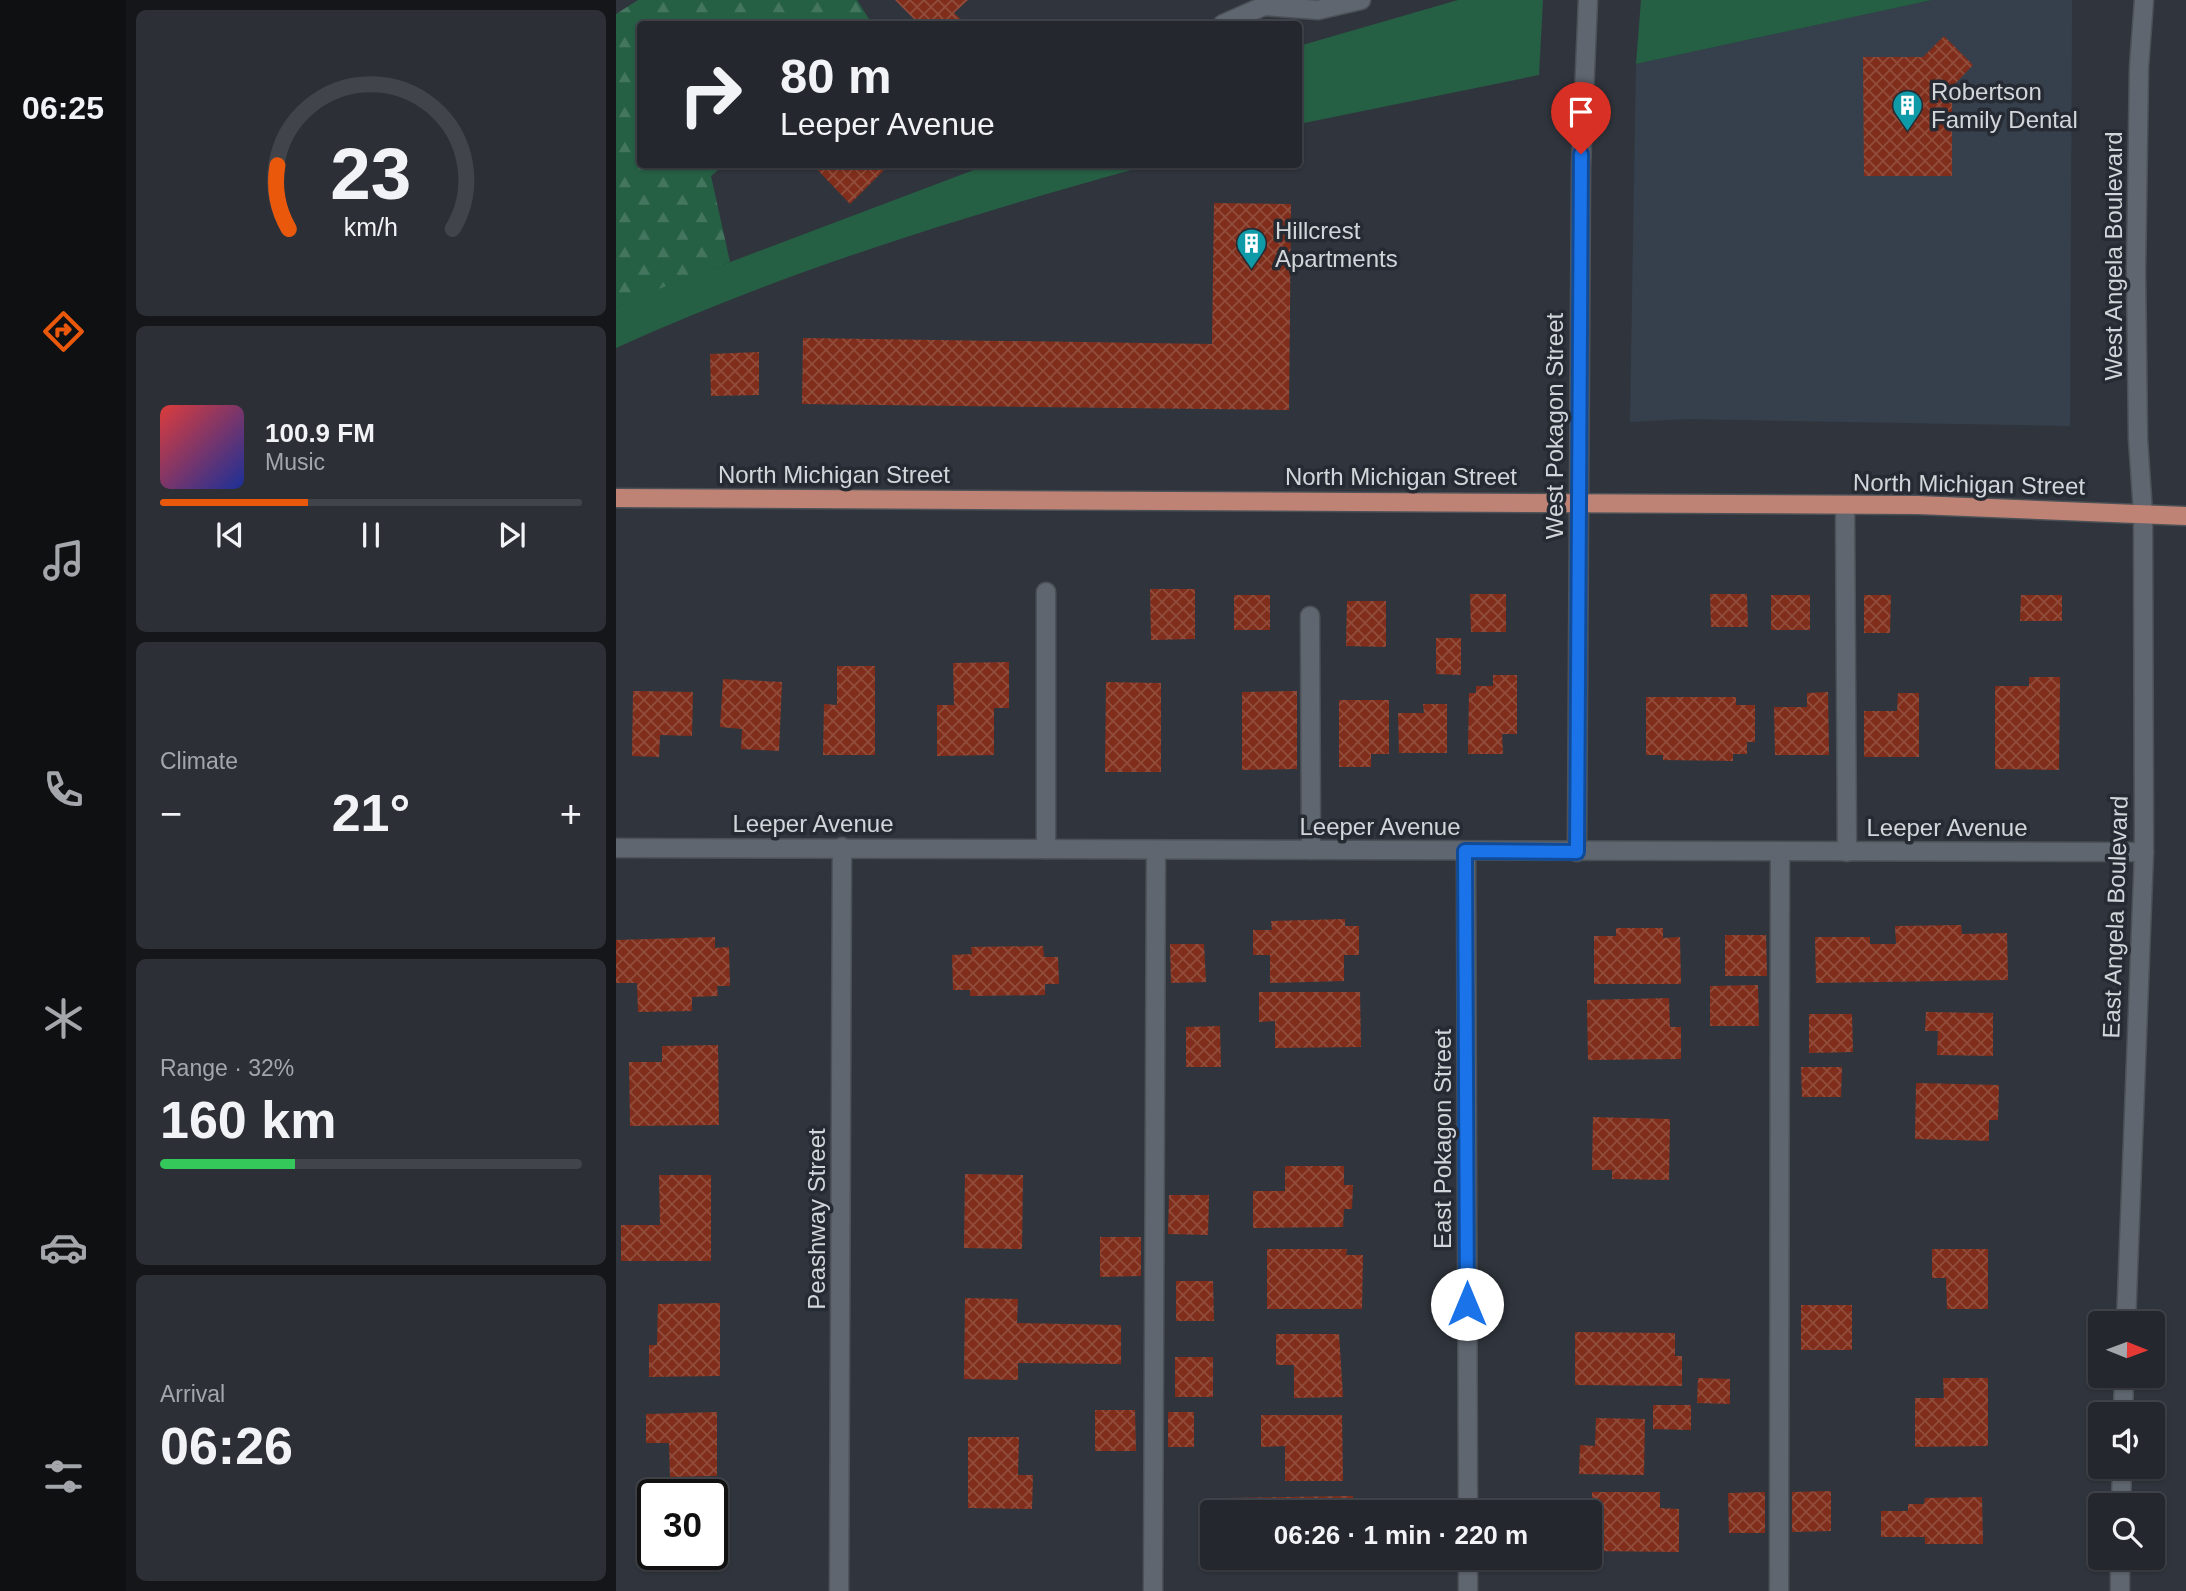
<!DOCTYPE html>
<meta charset="utf-8">
<style>
:root{--surface:#24282e;--page:#2c3036;--text:#f1f3f6;--muted:#a3a6aa;--line:#41444a;--accent:#ea580c}
body{margin:0;font-family:Arial,sans-serif;background:var(--page);color:var(--text);height:100vh;display:flex;flex-direction:column;font-size:26px;white-space:nowrap}
*{box-sizing:border-box;margin:0}
p{font-size:23px;color:var(--muted)}
.icon{flex:none;width:38px;height:38px;fill:none;stroke:currentColor;stroke-width:2;stroke-linecap:round;stroke-linejoin:round}
.map{position:relative;flex:1;overflow:hidden}
.drawer{display:flex;flex-direction:column;gap:10px;padding:10px;background:#141619;width:490px}
.drawer>*{flex:none}
.banner{position:absolute;left:21px;top:21px;width:665px;height:147px;border-radius:7px;box-shadow:0 2px 5px #0004,0 0 0 2px var(--line);background:#24282e;color:var(--text);overflow:hidden}
.needle{width:46px;rotate:91deg}
.tools{position:absolute;left:1472px;top:1311px;display:grid;gap:14px}
.tools a{display:grid;place-items:center;width:77px;height:77px;border-radius:7px;background:var(--surface);box-shadow:0 2px 5px #0004,0 0 0 2px var(--line);font-size:35px}
.speed{position:absolute;left:21px;top:1479px;display:flex;gap:14px;font-size:35px;font-weight:700;text-align:center}
.speed>*{display:grid;place-content:center;width:91px;height:91px;border-radius:50%;background:var(--surface);box-shadow:0 2px 5px #0004,0 0 0 2px var(--line);line-height:1}
.speed .limit{border:4px solid #111;border-radius:10px;background:#fff;color:#111}
.pin{position:absolute;display:grid;place-items:center;width:60px;height:60px;color:#fff;margin:-72px -30px;border-radius:50% 50% 50% 0;rotate:-45deg;box-shadow:0 0 7px #0007}
.pin .icon{rotate:45deg}
.me{position:absolute;width:77px;margin:-38px;rotate:0deg;stroke-linejoin:round;filter:drop-shadow(0 0 5px #0008)}
.turn{display:flex;align-items:center;gap:24px;height:147px;padding:0 28px;font-size:32px}
.turn .icon{width:91px;height:91px;stroke-width:2.5}
.turn b{display:block;font-size:49px;line-height:60px}
.big{font-size:52px;font-weight:600;line-height:1.1}
.drawer .widget{flex:1;display:flex;flex-direction:column;justify-content:center;gap:10px;min-width:0;padding:0 24px;border-radius:10px;background:var(--page)}
.drawer .dial{align-items:center;gap:0}
.dial svg{height:182px;overflow:visible;fill:none;stroke:var(--line);stroke-width:7;stroke-linecap:round;text-anchor:middle}
.dial text{fill:var(--text);stroke:none}
.song{display:flex;align-items:center;gap:21px}
.cover{width:84px;height:84px;border-radius:10px;background:linear-gradient(135deg,hsl(0 70% 55%),hsl(230 70% 35%))}
.played{height:7px;border-radius:4px;background:linear-gradient(90deg,var(--accent) 35%,var(--line) 35%)}
.keys{display:flex;justify-content:space-around;direction:ltr}
.heat{display:flex;justify-content:space-between;align-items:center;font-size:38px;direction:ltr}
.charge{height:10px;border-radius:5px;background:linear-gradient(90deg,#34c759 32%,var(--line) 0)}
.trip{position:absolute;left:584px;top:1500px;width:402px;height:70px;border-radius:7px;background:var(--surface);box-shadow:0 2px 5px #0004,0 0 0 2px var(--line);font-weight:600;line-height:70px;text-align:center}
main{display:flex;flex:1;min-height:0}
.menu{display:flex;flex-direction:column;width:126px;justify-content:space-around;align-items:center;background:#0e1012;color:var(--muted)}
.menu .icon{width:49px;height:49px}
.menu .on{color:var(--accent)}
.menu b{font-size:32px;color:var(--text)}
.map>svg:first-child{display:block}
</style>
<main>
<nav class="menu">
<b>06:25</b>
<svg class="icon on" aria-label="directions" viewBox="0 0 24 24"><path d="M12 3l9 9-9 9-9-9zM9 14v-3h6M13 9l2 2-2 2"/></svg>
<svg class="icon" aria-label="music" viewBox="0 0 24 24"><path d="M9 18V5l10-2v13"/><circle cx="6" cy="18" r="3"/><circle cx="16" cy="16" r="3"/></svg>
<svg class="icon" aria-label="phone" viewBox="0 0 24 24"><path d="M5 4h4l2 5-3 2q2 4 5 5l2-3 5 2v4C11 20 4 13 5 4z"/></svg>
<svg class="icon" aria-label="climate" viewBox="0 0 24 24"><path d="M12 3v18M4 7l16 10M4 17L20 7"/></svg>
<svg class="icon" aria-label="car" viewBox="0 0 24 24"><path d="M5 17H2v-5l4-1 3-4h7l3 4 3 1v5h-3M9 17h6M6 11h13"/><circle cx="7" cy="17" r="2"/><circle cx="17" cy="17" r="2"/></svg>
<svg class="icon" aria-label="filters" viewBox="0 0 24 24"><path d="M4 7h16M4 17h16"/><circle cx="9" cy="7" r="2"/><circle cx="15" cy="17" r="2"/></svg>
</nav>
<section class="drawer">
<div class="widget dial"><svg viewBox="0 0 100 80">
<path d="M14 69A42 42 0 1 1 86 69"/>
<path d="M14 69A42 42 0 0 1 9 41" stroke="#ea580c"/>
<text x="50" y="56" font-size="32" font-weight="700">23</text>
<text x="50" y="72" font-size="11">km/h</text>
</svg></div>
<div class="widget">
<div class="song"><i class="cover"></i><div><b>100.9 FM</b><p>Music</p></div></div>
<div class="played"></div>
<div class="keys"><svg class="icon" aria-label="previous" viewBox="0 0 24 24"><path d="M18 5L8 12l10 7zM5 5v14"/></svg><svg class="icon" aria-label="pause" viewBox="0 0 24 24"><path d="M8 5v14M16 5v14"/></svg><svg class="icon" aria-label="next" viewBox="0 0 24 24"><path d="M6 5l10 7-10 7zM19 5v14"/></svg></div>
</div>
<div class="widget"><p>Climate</p>
<div class="heat"><a>−</a><b class="big">21°</b><a>+</a></div>
</div>
<div class="widget"><p>Range · 32%</p><b class="big">160 km</b><div class="charge"></div></div>
<div class="widget"><p>Arrival</p><b class="big">06:26</b></div>
</section>
<div class="map">
<svg width="1570" height="1591" viewBox="0 0 1570 1591">
<defs>
<pattern id="forest-firs" width="22" height="20" patternUnits="userSpaceOnUse" patternTransform="scale(1.75)"><rect width="22" height="20" fill="#255f44"/><path d="M5 1l3.5 6h-7zM16 11l3.5 6h-7z" fill="#44755e"/></pattern>
<pattern id="building-cross-hatch" width="8" height="8" patternUnits="userSpaceOnUse" patternTransform="scale(1.75)"><rect width="8" height="8" fill="#802e1b"/><path d="M0 0l8 8M0 8l8-8" fill="none" stroke="#914c3c"/></pattern>
</defs>
<rect width="100%" height="100%" fill="#30353d"/>
<!-- built -->
<polygon fill="#36404d" points="1316,0 1456,0 1454,426 1072,419 1014,422 1020,64"/>
<!-- forest -->
<polygon fill="url(#forest-firs)" points="22,0 241,0 256,24 24,24 24,164 108,165 95,176 114,262 0,308 0,14"/>
<!-- park -->
<g fill="#255f44">
<polygon points="842,0 927,0 923,75 683,124 683,46"/>
<polygon points="1025,0 1316,0 1020,64"/>
<path d="M371,165H533C353,215 171,270 0,348V308L32,293Z"/>
</g>
<!-- building -->
<g fill="url(#building-cross-hatch)">
<polygon points="279,0 352,0 338,13 350,24 303,24"/>
<polygon points="1328,36 1357,65 1336,87 1336,176 1248,176 1247,57 1307,57"/>
<polygon points="196,164 274,164 234,204"/>
<polygon points="598,203 675,204 673,410 186,404 187,338 596,344"/>
<polygon points="143,352 143,395 95,396 94,354"/>
<polygon points="534,589 579,589 579,639 535,640"/>
<polygon points="854,594 890,594 890,632 855,632"/>
<polygon points="1094,594 1131,594 1132,627 1095,627"/>
<rect x="618" y="595" width="36" height="35"/>
<rect x="1155" y="595" width="39" height="35"/>
<polygon points="1248,595 1275,595 1274,633 1248,633"/>
<polygon points="1405,595 1446,595 1446,621 1404,621"/>
<polygon points="731,601 770,601 770,647 730,646"/>
<polygon points="820,638 845,638 845,675 820,674"/>
<polygon points="393,662 393,708 378,708 378,755 321,756 321,705 338,705 337,663"/>
<polygon points="221,666 259,666 259,755 207,755 208,704 221,705"/>
<polygon points="877,675 901,675 901,734 886,734 887,754 852,754 853,693 860,693 860,686 877,686"/>
<polygon points="1413,677 1444,677 1443,770 1379,769 1379,686 1413,686"/>
<polygon points="107,679 166,682 163,751 125,749 126,729 104,727"/>
<polygon points="490,682 545,683 545,772 489,772"/>
<polygon points="17,691 77,692 76,736 44,735 43,757 16,756"/>
<polygon points="681,691 681,769 626,770 626,692"/>
<polygon points="1212,692 1213,755 1159,755 1158,707 1191,707 1191,693"/>
<polygon points="1282,693 1303,693 1303,757 1248,757 1248,711 1281,711"/>
<polygon points="1030,697 1120,697 1120,705 1139,705 1139,742 1131,742 1131,754 1117,754 1117,761 1047,760 1047,755 1030,755"/>
<polygon points="723,700 773,700 773,754 755,754 755,767 723,767"/>
<polygon points="807,704 831,704 831,753 783,753 782,713 808,713"/>
<polygon points="729,919 729,926 743,926 743,955 728,955 728,981 654,983 654,955 637,955 637,930 656,930 655,921"/>
<polygon points="1345,925 1346,934 1391,933 1392,980 1200,983 1199,937 1254,937 1254,944 1280,944 1279,926"/>
<polygon points="1000,928 1047,928 1047,938 1064,937 1065,984 978,984 978,936 1000,936"/>
<polygon points="1109,935 1150,935 1151,976 1109,976"/>
<polygon points="99,937 99,948 113,947 114,986 101,986 102,996 76,997 76,1011 22,1012 21,983 0,983 0,940"/>
<polygon points="554,944 588,944 590,982 555,983"/>
<polygon points="427,946 428,957 442,957 443,984 429,984 429,995 354,996 354,990 337,990 336,955 356,954 355,947"/>
<polygon points="1142,985 1143,1026 1094,1026 1094,986"/>
<polygon points="643,992 744,992 745,1047 659,1048 659,1021 643,1022"/>
<polygon points="1053,998 1054,1027 1065,1027 1065,1059 972,1060 971,1000"/>
<polygon points="1310,1012 1377,1013 1377,1056 1321,1055 1322,1031 1309,1031"/>
<polygon points="1193,1014 1236,1014 1237,1052 1193,1053"/>
<polygon points="604,1026 605,1067 570,1067 570,1027"/>
<polygon points="102,1045 103,1125 14,1126 13,1062 46,1062 46,1046"/>
<polygon points="1185,1067 1226,1067 1225,1097 1186,1097"/>
<polygon points="1300,1083 1383,1085 1382,1120 1373,1120 1373,1141 1299,1139"/>
<polygon points="977,1117 1054,1119 1053,1180 996,1179 996,1170 976,1170"/>
<polygon points="669,1166 728,1166 728,1185 737,1185 736,1209 728,1209 727,1227 637,1228 637,1191 669,1191"/>
<polygon points="349,1174 407,1175 406,1249 348,1248"/>
<polygon points="43,1175 95,1175 95,1261 5,1261 5,1225 44,1225"/>
<polygon points="553,1195 593,1195 592,1235 552,1234"/>
<polygon points="484,1237 525,1237 525,1276 484,1277"/>
<polygon points="651,1249 731,1249 730,1255 747,1255 746,1309 651,1309"/>
<polygon points="1316,1249 1372,1249 1372,1309 1331,1309 1330,1278 1316,1278"/>
<polygon points="560,1281 597,1281 598,1321 560,1321"/>
<polygon points="349,1298 402,1299 401,1323 505,1325 505,1364 402,1363 402,1380 348,1379"/>
<polygon points="104,1303 104,1376 33,1377 33,1345 41,1345 42,1304"/>
<rect x="1185" y="1305" width="51" height="45"/>
<polygon points="959,1332 1059,1333 1059,1356 1066,1356 1066,1386 959,1385"/>
<polygon points="660,1334 723,1334 727,1397 678,1398 678,1365 660,1365"/>
<rect x="559" y="1357" width="38" height="40"/>
<polygon points="1082,1378 1114,1379 1114,1404 1081,1403"/>
<polygon points="1327,1378 1372,1378 1372,1446 1299,1447 1299,1398 1328,1398"/>
<polygon points="1037,1405 1075,1405 1075,1430 1037,1429"/>
<polygon points="479,1410 519,1410 520,1451 479,1451"/>
<polygon points="101,1412 101,1476 54,1477 53,1443 30,1443 30,1414"/>
<rect x="552" y="1412" width="26" height="35"/>
<polygon points="645,1415 726,1415 727,1481 669,1481 669,1446 645,1447"/>
<polygon points="980,1418 1029,1419 1028,1475 963,1474 964,1445 979,1446"/>
<polygon points="352,1437 403,1437 402,1475 417,1475 416,1509 352,1508"/>
<polygon points="100,1490 101,1543 96,1543 96,1494 43,1494 43,1491"/>
<polygon points="1215,1491 1215,1531 1176,1532 1176,1492"/>
<polygon points="976,1492 1044,1492 1044,1508 1063,1509 1063,1552 975,1551 975,1512 957,1512 958,1503 976,1502"/>
<polygon points="1149,1492 1149,1533 1113,1533 1112,1493"/>
<polygon points="737,1496 737,1512 613,1512 612,1498"/>
<polygon points="1366,1497 1367,1544 1309,1544 1309,1537 1265,1537 1265,1511 1292,1511 1292,1504 1308,1504 1309,1498"/>
<polygon points="54,1554 94,1554 94,1560 54,1561"/>
</g>
<g fill="none" stroke-linecap="round" stroke-linejoin="round">
<defs>
<g id="lane">
<polyline points="607,24 648,6 702,10 745,0"/>
<polyline points="1229,506 1231,852"/>
<polyline points="694,616 695,850"/>
<polyline points="537,1591 540,850"/>
<polyline points="1163,1591 1164,853"/>
</g>
<g id="street">
<polyline points="0,848 1528,852"/>
<polyline points="430,849 430,592"/>
<polyline points="850,851 852,1512"/>
<polyline points="961,852 965,166 972,0"/>
<polyline points="852,1558 852,1591"/>
<polyline points="223,1591 226,847"/>
</g>
<g id="secondary">
<polyline points="1510,1323 1528,852 1527,513 1522,439 1520,271 1523,67 1528,0"/>
<polyline points="1507,1414 1508,1376"/>
<polyline points="1505,1505 1506,1466"/>
<polyline points="1504,1591 1504,1558"/>
</g>
<polyline id="primary" points="0,498 1302,505 1570,516"/>
</defs>
<!-- lane casing -->
<use href="#lane" stroke="#4c5157" stroke-width="21"/>
<!-- street casing -->
<use href="#street" stroke="#4c5157" stroke-width="21"/>
<!-- secondary casing -->
<use href="#secondary" stroke="#4c5157" stroke-width="21"/>
<!-- primary casing -->
<use href="#primary" stroke="#4c5157" stroke-width="21"/>
<!-- lane -->
<use href="#lane" stroke="#5f666f" stroke-width="18"/>
<!-- street -->
<use href="#street" stroke="#5f666f" stroke-width="18"/>
<!-- secondary -->
<use href="#secondary" stroke="#5f666f" stroke-width="18"/>
<!-- primary -->
<use href="#primary" stroke="#be8374" stroke-width="18"/>
</g>
<g fill="none" stroke-linecap="round" stroke-linejoin="round">
<defs>
<polyline id="route" points="851,1304 849,851 961,852 965,154"/>
</defs>
<!-- route casing -->
<use href="#route" stroke="#114b97" stroke-width="18"/>
<!-- route -->
<use href="#route" stroke="#1a73e8" stroke-width="12"/>
</g>
<!-- icons -->
<defs>
<symbol id="building-pin" viewBox="-11 -11 22 30"><path d="M0 17L-7.5 6A9.5 9.5 0 1 1 7.5 6Z" fill="#0f9aa8" stroke="#262b33"/><path d="M-4-6H4V6H1V3H-1V6H-4ZM-2.5-4.3h1.7v1.8h-1.7ZM.8-4.3h1.7v1.8H.8ZM-2.5-1h1.7V.8h-1.7ZM.8-1h1.7V.8H.8Z" fill="#fff"/></symbol>
</defs>
<g fill-rule="evenodd">
<use href="#building-pin" x="1274" y="88" width="35" height="47"/>
<use href="#building-pin" x="618" y="226" width="35" height="47"/>
</g>
<g text-anchor="middle" dominant-baseline="central" stroke-width="7" stroke-linejoin="round" paint-order="stroke">
<!-- poi labels -->
<g font-size="24" fill="#d2d6da" stroke="#262b33" text-anchor="start">
<text x="1315" y="91">Robertson<tspan x="1315" dy="28">Family Dental</tspan></text>
<text x="659" y="230">Hillcrest<tspan x="659" dy="28">Apartments</tspan></text>
</g>
<!-- street labels -->
<g font-size="24" fill="#d2d6da" stroke="#262b33">
<text transform="translate(1497 256) rotate(-90)">West Angela Boulevard</text>
<text transform="translate(938 426) rotate(-90)">West Pokagon Street</text>
<text x="218" y="474">North Michigan Street</text>
<text x="785" y="476">North Michigan Street</text>
<text transform="translate(1353 484) rotate(1)">North Michigan Street</text>
<text x="197" y="823">Leeper Avenue</text>
<text x="764" y="826">Leeper Avenue</text>
<text x="1331" y="827">Leeper Avenue</text>
<text transform="translate(1499 917) rotate(-88)">East Angela Boulevard</text>
<text transform="translate(826 1139) rotate(-90)">East Pokagon Street</text>
<text transform="translate(200 1219) rotate(-90)">Peashway Street</text>
</g>
</g>
</svg>
<div class="tools">
<a><svg class="needle" viewBox="-14 -14 28 28"><path d="M0-13l5 13h-10z" fill="#e53935"/><path d="M0 13l5-13h-10z" fill="#a3a6aa"/></svg></a>
<a><svg class="icon" aria-label="sound" viewBox="0 0 24 24"><path d="M4 9h4l5-4v14l-5-4H4zM17 9q2 3 0 6"/></svg></a>
<a><svg class="icon" aria-label="search" viewBox="0 0 24 24"><circle cx="10" cy="10" r="6"/><path d="M15 15l6 6"/></svg></a>
</div>
<div class="speed"><div class="limit">30</div></div>
<div class="pin" style="left:965px;top:154px;background:#d93025"><svg class="icon" aria-label="arrive" viewBox="0 0 24 24"><path d="M6 21V4h12l-3 4 3 4H6"/></svg></div>
<svg class="me" style="left:851px;top:1304px" viewBox="-20 -20 40 40"><circle r="19" fill="#fff"/><path d="M0-13L10 11 0 6-10 11z" fill="#1a73e8"/></svg>
<div class="trip">06:26 · 1 min · 220 m</div>
<div class="banner">
<div class="turn"><svg class="icon" aria-label="right" viewBox="0 0 24 24"><path d="M7 20v-9h11M14 6l5 5-5 5"/></svg><div><b>80 m</b>Leeper Avenue</div></div>
</div>
</div>
</main>
